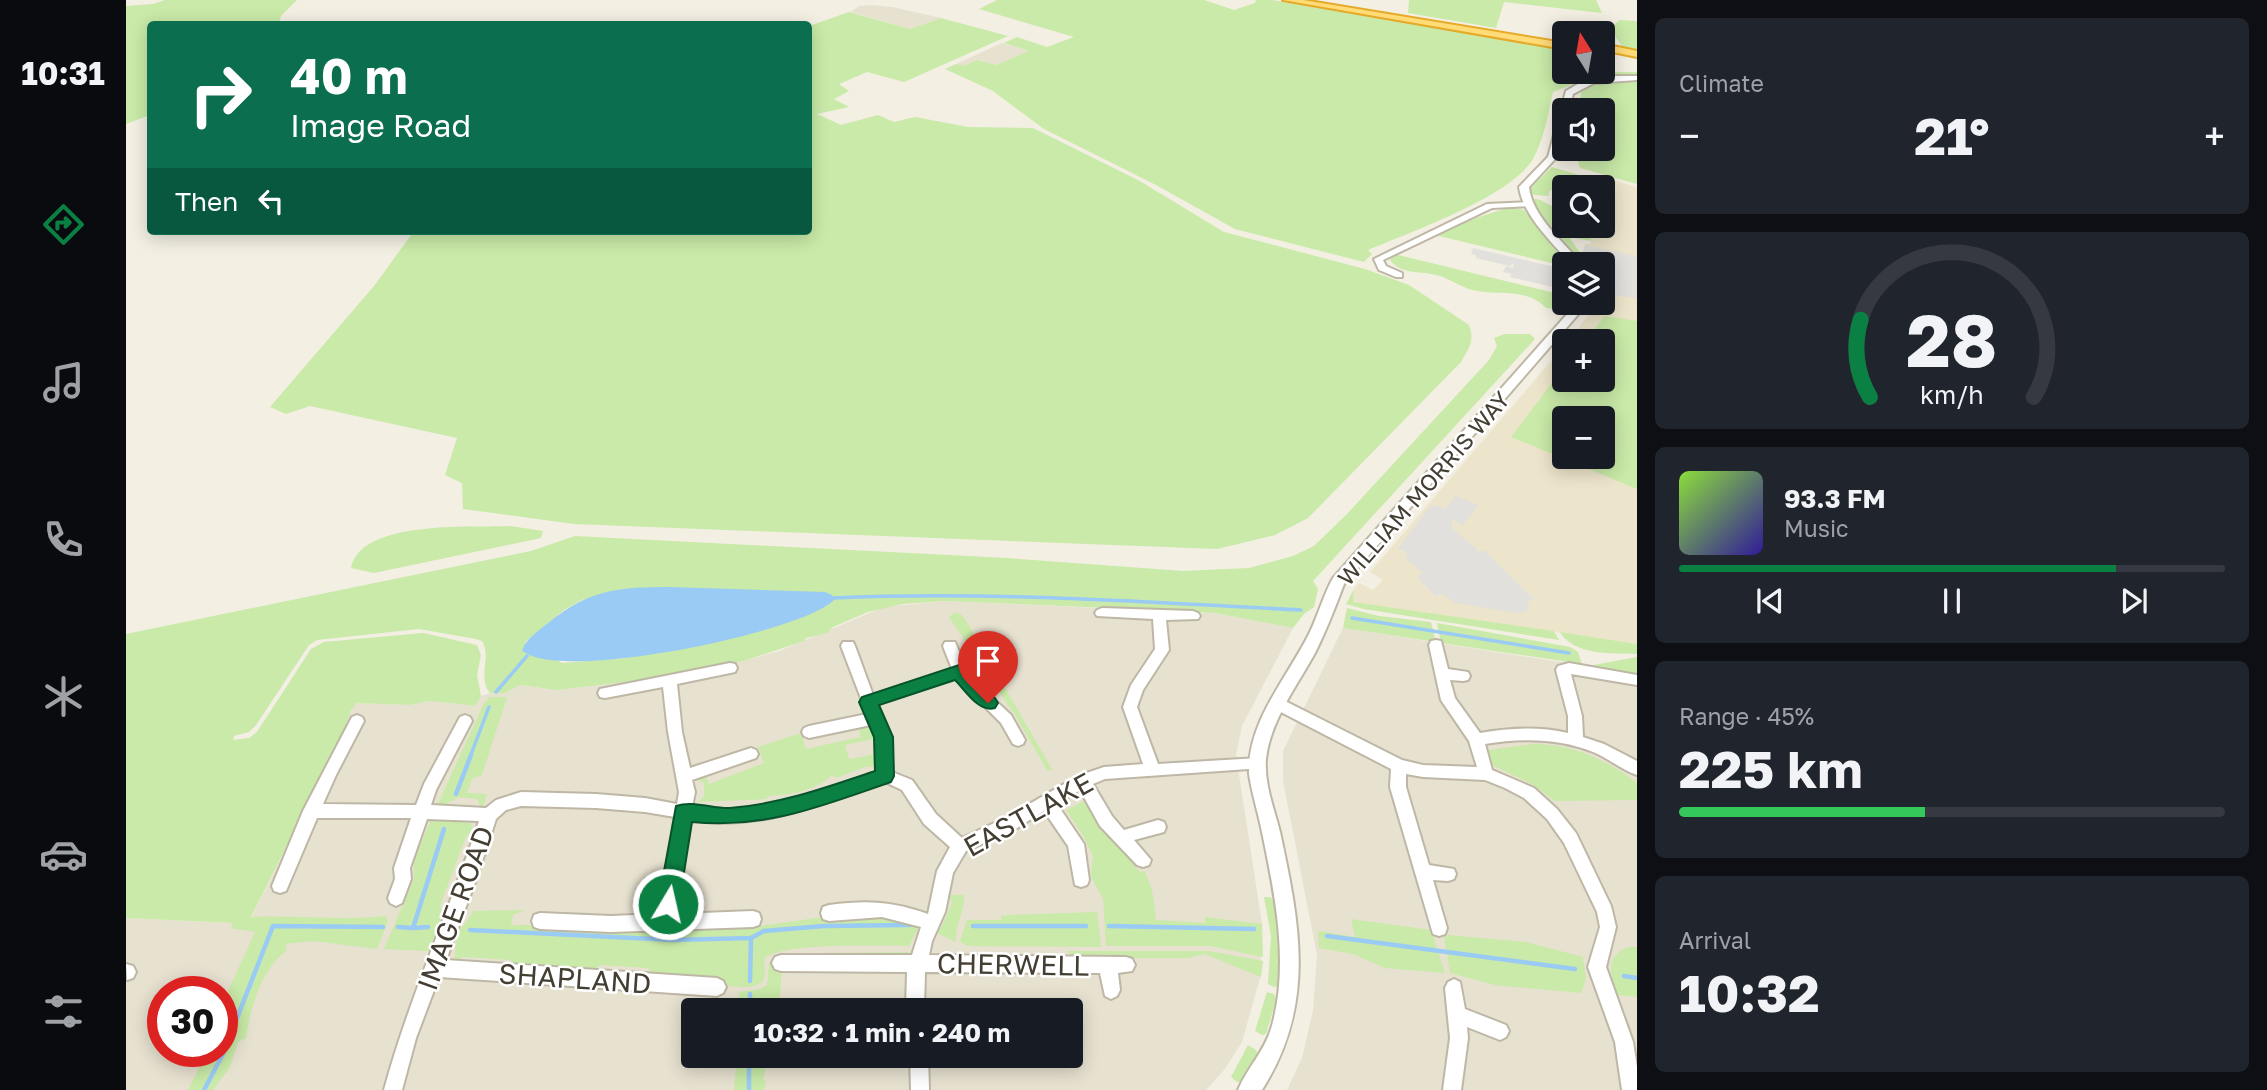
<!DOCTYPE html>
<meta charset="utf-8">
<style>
:root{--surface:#171b24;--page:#20242c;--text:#f1f3f6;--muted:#9ea1a6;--line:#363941;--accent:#0b8043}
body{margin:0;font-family:"Golos Text",sans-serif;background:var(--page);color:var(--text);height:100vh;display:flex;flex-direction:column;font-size:26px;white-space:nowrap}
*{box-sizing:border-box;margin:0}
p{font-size:23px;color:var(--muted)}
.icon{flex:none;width:38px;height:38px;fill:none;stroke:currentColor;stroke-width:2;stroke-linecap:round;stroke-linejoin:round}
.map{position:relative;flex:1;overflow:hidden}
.details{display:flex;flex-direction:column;gap:18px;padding:18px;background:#0d0f14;width:630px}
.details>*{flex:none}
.guide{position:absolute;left:21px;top:21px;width:665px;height:214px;border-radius:7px;box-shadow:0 4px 18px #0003;background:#0b6e4f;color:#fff;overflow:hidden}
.needle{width:46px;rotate:349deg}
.controls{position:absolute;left:1426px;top:21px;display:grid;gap:14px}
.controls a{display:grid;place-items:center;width:63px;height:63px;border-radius:7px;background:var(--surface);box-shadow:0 4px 18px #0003;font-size:35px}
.speed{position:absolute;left:21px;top:976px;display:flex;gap:14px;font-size:35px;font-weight:700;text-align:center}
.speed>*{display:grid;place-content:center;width:91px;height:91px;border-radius:50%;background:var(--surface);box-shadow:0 4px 18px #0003;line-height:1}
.speed .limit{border:10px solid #d22;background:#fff;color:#111}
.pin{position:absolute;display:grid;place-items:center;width:60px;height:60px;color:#fff;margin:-72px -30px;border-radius:50% 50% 50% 0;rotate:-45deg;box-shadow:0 0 7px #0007}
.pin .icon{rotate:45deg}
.me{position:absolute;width:77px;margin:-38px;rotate:9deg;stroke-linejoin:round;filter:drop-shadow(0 0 5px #0008)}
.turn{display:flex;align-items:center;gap:24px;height:147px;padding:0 28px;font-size:32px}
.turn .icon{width:91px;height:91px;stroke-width:2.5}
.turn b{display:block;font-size:49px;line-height:60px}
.then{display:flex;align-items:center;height:66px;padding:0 28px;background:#0003;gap:14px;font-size:26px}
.big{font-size:52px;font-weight:700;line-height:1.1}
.details .tile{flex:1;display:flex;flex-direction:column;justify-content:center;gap:10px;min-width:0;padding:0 24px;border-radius:10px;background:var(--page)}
.details .dial{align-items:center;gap:0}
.dial svg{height:182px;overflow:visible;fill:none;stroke:var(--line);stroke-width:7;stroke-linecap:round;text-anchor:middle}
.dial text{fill:var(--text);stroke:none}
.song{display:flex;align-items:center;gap:21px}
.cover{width:84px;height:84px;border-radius:10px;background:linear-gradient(135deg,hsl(90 70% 55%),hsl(250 70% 35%))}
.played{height:7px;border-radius:4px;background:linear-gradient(90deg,var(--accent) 80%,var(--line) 80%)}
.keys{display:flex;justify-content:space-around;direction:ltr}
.heat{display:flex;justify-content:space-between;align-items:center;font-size:38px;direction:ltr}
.charge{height:10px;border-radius:5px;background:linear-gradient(90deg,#34c759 45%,var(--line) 0)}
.trip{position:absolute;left:555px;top:998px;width:402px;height:70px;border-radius:7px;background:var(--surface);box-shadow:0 4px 18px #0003;font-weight:700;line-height:70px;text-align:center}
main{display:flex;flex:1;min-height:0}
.tab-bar{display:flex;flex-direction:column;width:126px;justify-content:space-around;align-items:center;background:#090b0e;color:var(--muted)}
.tab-bar .icon{width:49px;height:49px}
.tab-bar .active{color:var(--accent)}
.tab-bar b{font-size:32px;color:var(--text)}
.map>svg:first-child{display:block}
</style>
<main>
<nav class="tab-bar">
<b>10:31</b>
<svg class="icon active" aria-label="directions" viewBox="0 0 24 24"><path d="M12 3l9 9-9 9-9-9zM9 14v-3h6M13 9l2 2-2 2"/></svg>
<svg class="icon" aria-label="music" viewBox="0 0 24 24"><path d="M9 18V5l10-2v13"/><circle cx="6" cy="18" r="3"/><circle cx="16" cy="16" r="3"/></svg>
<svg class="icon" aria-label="phone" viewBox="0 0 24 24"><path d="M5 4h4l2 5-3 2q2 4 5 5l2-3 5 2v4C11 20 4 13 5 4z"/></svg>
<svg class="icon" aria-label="climate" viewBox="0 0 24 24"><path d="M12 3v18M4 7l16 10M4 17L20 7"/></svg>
<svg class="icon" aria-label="car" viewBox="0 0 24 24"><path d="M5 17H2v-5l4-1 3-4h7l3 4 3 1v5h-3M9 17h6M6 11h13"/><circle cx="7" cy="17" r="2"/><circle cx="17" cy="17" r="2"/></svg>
<svg class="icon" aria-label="filters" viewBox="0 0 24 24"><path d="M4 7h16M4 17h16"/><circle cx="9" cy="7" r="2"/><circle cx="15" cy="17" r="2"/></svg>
</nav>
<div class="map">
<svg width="1511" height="1090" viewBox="0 0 1511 1090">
<rect width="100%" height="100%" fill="#f3efe3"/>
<!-- residential -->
<g fill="#e7e1d0" fill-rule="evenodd">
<polygon points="746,5 766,7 815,18 784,29 725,12 733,6"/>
<polygon points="876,43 904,51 870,65 853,60 838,67 830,64"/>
<path d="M819,601L1089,613L1167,628L1116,726L1110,755L1136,924L1134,978L1116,1042L1098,1070L1080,1090H0V918L122,924L216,736L225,710L231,703L283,705L304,701L348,706L355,696L364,693H379L394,685L430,690L519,680L618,661L653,651L758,607ZM37,992H96V1052H37ZM567,1010H945V1055H567Z"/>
<polygon points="1217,628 1511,674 1511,1090 1161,1090 1176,1058 1187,1011 1191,955 1157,781 1157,751"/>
</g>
<!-- education -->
<path fill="#ede5cb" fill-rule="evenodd" d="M1479,178L1511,187V644L1226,602L1228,589L1233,583L1247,590L1257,580L1244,572L1438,346V380H1477V341H1442L1472,303H1477V264H1467L1457,252L1459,244H1465L1466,226H1477V187H1472L1473,181ZM1438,418H1477V457H1438Z"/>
<!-- green -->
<g fill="#c9eaa8" fill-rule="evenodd">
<polygon points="39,0 171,0 155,16 153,24 24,24 24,115 0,124 0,6 27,4"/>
<path d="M871,0H1078L1108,10L1129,3L1130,0H1146L1438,50V72H1511V75L1462,78L1427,92C1422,115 1418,139 1407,159C1384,197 1284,232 1242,250L1246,254L1238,262L1109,229L1030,185L918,129L867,91L819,69L830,64L838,66L852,60L870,65L903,51L878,43L891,37L921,47L948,37L853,9Z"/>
<polygon points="1283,0 1470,0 1476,13 1378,2 1370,28 1282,13"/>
<path d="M723,12L784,29L815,18L882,36L778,82L741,72L713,84L723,91L708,99L723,107L691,114L715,125L752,115L768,122L789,117L842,127L907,128L1012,180L1098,232L1239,269L1283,285L1343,325C1349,341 1343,348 1335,362L1182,518L1149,535L1091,549L448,524L337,509L336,483L319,475L331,438L184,406L160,414L144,407L248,286L288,231H560L572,235L575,234L569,231H682L683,26Z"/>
<polygon points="1494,20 1511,21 1511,52 1477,45 1497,48 1484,28"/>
<polygon points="1511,81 1511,184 1454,168 1448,149 1477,149 1477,110 1453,110 1455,92 1467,84"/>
<path d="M1426,167L1473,181L1472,187H1438V226H1466L1465,241L1443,237L1462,264H1458L1407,205V199C1417,198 1420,206 1429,206L1426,200L1428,197L1432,198L1434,192L1424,190L1422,196L1408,195L1402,190Z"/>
<polygon points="1384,207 1398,210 1442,264 1438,266 1309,235 1341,221"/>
<path d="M1268,254L1425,292L1438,297V303L1443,304L1433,309L1420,308C1400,287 1371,296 1346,290C1332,286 1321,276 1305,274C1290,271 1275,274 1264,260Z"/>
<path d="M1479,316L1511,321V489L1385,437L1438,367V380H1477V341H1459ZM1477,418V457H1438V418Z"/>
<path d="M1379,334H1404L1409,339L1187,581L1192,589L1188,607L1178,614L1167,628L1089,613L1053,611L819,601L777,604L742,612L707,627L701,633L680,638L678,641L618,661L519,680L430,690L394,685L379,693H364C351,676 366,657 356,641L350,639L293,629L191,640L183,645L130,725L123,732L108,736L107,740L123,738L131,732L185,649L198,642L297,633L351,645L355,655L351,675L355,696L349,706L304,701L283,705L231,703L225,710L216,736L125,917C169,915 215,921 259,916L262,921L251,949L187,941L159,944L161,950C136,968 124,1008 120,1038L112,1042L104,1067L87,1090H62L81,1052H96V1004L129,932L105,928L107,923L0,918V634L405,551L449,536L881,558L1057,571L1123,568L1167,556L1188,546L1221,514L1363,360L1371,346L1368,338ZM458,599L701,606L616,635L501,658L436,663L399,642L438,610Z"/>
<path d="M384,526L417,531L415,538L248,573L225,568C235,519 346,528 384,526Z"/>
<polygon points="1228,589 1227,602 1428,631 1433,640 1238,609 1220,604"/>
<polygon points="1221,608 1253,616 1305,622 1310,642 1217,628"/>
<polygon points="829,612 836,615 842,624 927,771 921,770 889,715 823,617"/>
<polygon points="1311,623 1444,647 1452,652 1456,664 1315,643"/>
<path d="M1434,632L1511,644V654C1487,653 1448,656 1434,632Z"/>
<polygon points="1511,657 1511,676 1457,667"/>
<polygon points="364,697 381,697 356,775 346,779 341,793 361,794 357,806 354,806 351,799 333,797 319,804 312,804 358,703"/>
<path d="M748,723L753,738L719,745L723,759L750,754L749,747H754L753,766L739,767L710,778L706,775C689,791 665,795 642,796L641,799L572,802L578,796V783L568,778L579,775L583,784L638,763L632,747L675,733L680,749L735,737L732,727Z"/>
<path d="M1408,744C1446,744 1482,760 1511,783V800L1429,801L1406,784L1366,765L1362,750Z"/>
<path d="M960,800L975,831L993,847L1014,872L1018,871C1027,886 1028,902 1030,920L1079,923V917L1136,924L1137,957L1084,946H980L977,899L965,876L967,856L957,835L940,810Z"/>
<path d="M315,819L344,823L347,828L339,839L314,906C323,922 308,936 303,951L258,949L288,879V859L305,820Z"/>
<path d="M823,895H838C839,912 828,926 830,942L807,931L815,928L826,903Z"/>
<path d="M1138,897H1144C1158,909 1155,967 1153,986L1148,987L1142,984L1145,936Z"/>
<path d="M399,910L387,915L385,925L634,926L740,911L795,923L783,946C758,946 652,942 638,959C638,965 640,972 638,978C635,991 609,986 599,986V980L527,975L522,968L474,965L467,971L387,966L384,960L337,957L328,962C331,951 327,944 334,930C338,923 344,919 347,911Z"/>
<polygon points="971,912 975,947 841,946 834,941 841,920 875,920 875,916 883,915"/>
<polygon points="1225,919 1305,930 1319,973 1259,968 1227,954 1193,948 1192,932 1194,931 1229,937"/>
<polygon points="1322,935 1400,942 1457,957 1460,979 1455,993 1369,985 1324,973 1318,937"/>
<path d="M1503,947H1511V997L1492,995C1484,975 1478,956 1503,947Z"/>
<polygon points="941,951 1083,951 1137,961 1135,977 1079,954 1062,958 949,958"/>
<polygon points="782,952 781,959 656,967 653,1010 614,1010 613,992 634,989 641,985 643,963 648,957 701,953"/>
<polygon points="1141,992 1148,994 1150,1000 1140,1034 1136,1035 1129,1031"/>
<polygon points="1122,1045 1130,1050 1132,1055 1117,1082 1111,1082 1105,1077"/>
<polygon points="611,1055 642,1055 637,1080 640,1080 638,1090 608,1090"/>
</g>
<!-- parking -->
<g fill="#e2e0dc">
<polygon points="1459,245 1511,256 1511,298 1487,295 1484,288 1488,284 1480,282 1484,262 1461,255 1462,252 1457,251"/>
<polygon points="1347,248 1433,268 1433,270 1438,272 1435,289 1384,277 1385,274 1377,272 1380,266 1387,268 1388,263 1384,266 1350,258 1350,255 1345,254"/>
<polygon points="1330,496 1353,505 1337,525 1326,520 1326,528 1351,549 1351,552 1358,550 1409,600 1401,602 1403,607 1399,612 1391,613 1329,603 1317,594 1309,596 1291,577 1297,573 1279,558 1282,553 1272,548 1303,508 1309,505 1319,509"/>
</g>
<!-- water -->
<path fill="#9acbf4" d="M545,587L699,592L706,595L708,600C676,633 427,684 396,650C401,638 412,631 422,623C464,589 493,587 545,587Z"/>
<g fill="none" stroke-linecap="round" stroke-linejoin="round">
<!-- stream-far1 -->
<g stroke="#9acbf4" stroke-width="3.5">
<path d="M707,598C863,591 1019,602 1175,610"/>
<polyline points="1226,618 1443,653"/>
<polyline points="370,692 401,656"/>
<polyline points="344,757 363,707"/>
</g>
<!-- stream -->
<g stroke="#9acbf4" stroke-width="4.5">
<polyline points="330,794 345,755"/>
<polyline points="847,926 960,926"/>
<polyline points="983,926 1128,929"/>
<polyline points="272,927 287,928"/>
<polyline points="302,927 287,928 318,829"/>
<polyline points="344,930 547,940 625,938 638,931 698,926 784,925"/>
<polyline points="1201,936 1449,969"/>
<polyline points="1498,976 1511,978"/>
<polyline points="624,981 625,938"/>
<polyline points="624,994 624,1010"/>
<polyline points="623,1055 623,1090"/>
<polyline points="78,1090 97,1054 147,926 257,927"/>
</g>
<defs>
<g id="minor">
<polygon points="1403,202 1406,202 1406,206 1366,208 1257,260 1260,266 1276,273 1276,277 1270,277 1253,270 1248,259 1361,204"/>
<path d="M976,608L1067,611L1072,613L1074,616L1072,619L1040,620L1043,650L1017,690L1011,707L1032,764L1132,758L1137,760L1139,764L1137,768L979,779L967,784L986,816L998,830L1032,820L1038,822L1040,827L1038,832L1008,840L1025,860L1023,865L1017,867L1011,865L974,826L954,790L931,804L958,844L963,880L961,885L955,887L949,885L942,846L918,811L891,828L840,851L827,873L819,912L806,941L803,955L1000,957L1006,959L1009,965L1006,971L992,973L994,990L991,996L985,999L979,996L974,973L799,972L798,1010H780L781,972L655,971L649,969L646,963L649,957L655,955H786L795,927L756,917L703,921L697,919L695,913L697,907L703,905C741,900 765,901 802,914L811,871L824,847L798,824L776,790L759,782C697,804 630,832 564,820L549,914L627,911L633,913L635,919L633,925L627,927L485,932L414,929L408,927L406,921L408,915L414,913L485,916L532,914L549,817L519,812L470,808L395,806L380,810L370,819L351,877L320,960L591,978L597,981L600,987L597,993L591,996L313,977L290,1038L276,1090H258C283,998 323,912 353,821L301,819L284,868L285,879L276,903L270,906L264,903L262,898L269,879L268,868L285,818H191L160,891L154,893L148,891L146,886L177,811L226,717L231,715L236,717L238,721L210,775L197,804L290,805L298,784L334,717L339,715L344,717L346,721L310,790L305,805L360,808L370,800L395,792L470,794L519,798L551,804L553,792L542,732L537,687L479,698L474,697L472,693L474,689L604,663L609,664L611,668L609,672L551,684L556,732L564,768L625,748L630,750L632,754L630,758L566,780L569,792L566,807C629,818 693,792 751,772V737L745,725L683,738L678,736L676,732L678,728L683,726L741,714L715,646L717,642H727L729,646L747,695L826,669L817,646L819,642H829L843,676L885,715L899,740L897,744L892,746L887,744L875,723L830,678L750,705L765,737L766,772L786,780L810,814L836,838L879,818L952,776L978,767L1017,764L997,707L1005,685L1029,649L1027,619L971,616L969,613L971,610Z"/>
<path d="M1310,640L1315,641L1322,669L1342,672L1344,676L1342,680L1337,681L1324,680L1329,698L1354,733C1383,728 1413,726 1442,733V716L1430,670L1432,666L1443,663L1511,675V685L1445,674L1456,716L1457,737L1478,744L1511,761V775C1496,770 1482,758 1467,752C1433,738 1395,738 1359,744L1366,770L1408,788L1431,809L1450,833L1485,906L1490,927L1480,967L1507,1042L1511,1067V1090H1496L1489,1042L1462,967L1474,927L1471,912L1438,843L1421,819L1398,798L1379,788L1359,780L1297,777L1280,774V787L1303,865L1328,869L1330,874L1328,879L1322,881L1307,880L1321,928L1319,934L1313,936L1307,934L1264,787L1265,769L1149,709L1147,705L1149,701L1154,699L1159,701L1276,760L1297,765L1351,767L1343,741L1315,700L1303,645L1305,641Z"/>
<polygon points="0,964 7,966 10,972 7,978 1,980"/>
<polygon points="1328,979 1334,982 1339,1009 1380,1025 1383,1031 1380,1037 1374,1040 1341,1027 1342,1038 1335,1090 1317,1090 1324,1038 1319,988 1322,982"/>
<polygon points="784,1055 802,1055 803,1090 785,1090"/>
</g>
<g id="tertiary">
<path d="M1484,76H1511V80L1468,83L1447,94L1443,110H1438V125L1430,158L1403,187C1406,217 1438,241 1455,264H1445C1427,243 1397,216 1393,187L1422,157L1440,91L1455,82Z"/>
<path d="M1451,303H1462L1218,584C1209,608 1200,631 1189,653C1171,686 1144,721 1140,759C1138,784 1148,808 1154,832C1174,925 1190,1005 1136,1090H1112C1121,1068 1138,1052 1145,1029C1164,965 1149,895 1136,832C1132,812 1126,794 1123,774C1121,722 1161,678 1183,634C1192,616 1197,596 1207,578Z"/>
</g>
<g id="trunk">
<polygon points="1157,0 1177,0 1438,43 1438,49"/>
<polygon points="1477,44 1511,51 1511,57 1477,50"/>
</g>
</defs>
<!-- minor casing -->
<use href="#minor" stroke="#beb7a5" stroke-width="4"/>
<!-- tertiary casing -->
<use href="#tertiary" stroke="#beb7a5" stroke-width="4"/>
<!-- trunk casing -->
<use href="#trunk" stroke="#e6aa29" stroke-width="4"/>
<!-- minor -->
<use href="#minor" fill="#fff" fill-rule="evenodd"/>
<!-- tertiary -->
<use href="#tertiary" fill="#fff" fill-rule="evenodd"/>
<!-- trunk -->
<use href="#trunk" fill="#ffdc78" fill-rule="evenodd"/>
</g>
<!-- route -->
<path fill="#0b8043" stroke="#07532c" stroke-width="2" d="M833,665L839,667L869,698L872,703L869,708C853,713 840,691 829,680L753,705L767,737L768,776L765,782C695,806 641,829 566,822L553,904L550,911L542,914L535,911L532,904L550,806C567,800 587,809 604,808C655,804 701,787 749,771L748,737L733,702L736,697Z"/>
<g text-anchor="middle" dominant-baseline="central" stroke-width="5" stroke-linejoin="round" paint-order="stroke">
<!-- street labels -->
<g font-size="23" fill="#443e33" stroke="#fff">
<text transform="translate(1297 488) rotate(-49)">WILLIAM MORRIS WAY</text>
</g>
<!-- near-street labels -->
<g font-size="28" fill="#443e33" stroke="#fff">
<text transform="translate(902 814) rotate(-29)">EASTLAKE</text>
<text transform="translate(329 908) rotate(-70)">IMAGE ROAD</text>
<text transform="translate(887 964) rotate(1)">CHERWELL</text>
<text transform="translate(449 978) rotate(4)">SHAPLAND</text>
</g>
</g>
</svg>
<div class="controls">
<a><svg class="needle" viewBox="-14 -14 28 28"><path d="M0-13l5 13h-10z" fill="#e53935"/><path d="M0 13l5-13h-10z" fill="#9ea1a6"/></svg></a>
<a><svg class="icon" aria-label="sound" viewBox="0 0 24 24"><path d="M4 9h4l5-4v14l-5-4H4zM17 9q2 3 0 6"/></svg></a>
<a><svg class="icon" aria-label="search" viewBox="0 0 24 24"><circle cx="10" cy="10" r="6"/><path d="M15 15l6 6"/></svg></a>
<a><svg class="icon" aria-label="layers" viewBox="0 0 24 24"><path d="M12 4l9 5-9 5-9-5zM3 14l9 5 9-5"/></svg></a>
<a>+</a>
<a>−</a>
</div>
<div class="speed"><div class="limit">30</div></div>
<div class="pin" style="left:862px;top:703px;background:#d93025"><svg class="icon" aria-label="arrive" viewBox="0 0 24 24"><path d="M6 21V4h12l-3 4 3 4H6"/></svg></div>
<svg class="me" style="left:542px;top:904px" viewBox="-20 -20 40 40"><circle r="17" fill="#0b8043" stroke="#fff" stroke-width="3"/><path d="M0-11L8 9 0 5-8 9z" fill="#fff"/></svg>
<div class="trip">10:32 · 1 min · 240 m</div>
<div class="guide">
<div class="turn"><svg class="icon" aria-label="right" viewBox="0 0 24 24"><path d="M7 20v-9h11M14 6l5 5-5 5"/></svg><div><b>40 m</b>Image Road</div></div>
<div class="then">Then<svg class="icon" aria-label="left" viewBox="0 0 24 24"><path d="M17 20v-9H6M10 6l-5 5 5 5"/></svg></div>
</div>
</div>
<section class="details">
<div class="tile"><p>Climate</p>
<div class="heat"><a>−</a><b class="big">21°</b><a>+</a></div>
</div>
<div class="tile dial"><svg viewBox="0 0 100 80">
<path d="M14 69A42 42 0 1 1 86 69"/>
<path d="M14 69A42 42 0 0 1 10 35" stroke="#0b8043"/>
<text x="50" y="56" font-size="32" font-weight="700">28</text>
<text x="50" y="72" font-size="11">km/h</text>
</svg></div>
<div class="tile">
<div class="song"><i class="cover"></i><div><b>93.3 FM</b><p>Music</p></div></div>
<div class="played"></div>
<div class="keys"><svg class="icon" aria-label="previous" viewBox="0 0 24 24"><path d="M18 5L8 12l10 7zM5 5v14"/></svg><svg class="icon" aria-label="pause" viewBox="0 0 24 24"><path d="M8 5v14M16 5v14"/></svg><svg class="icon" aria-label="next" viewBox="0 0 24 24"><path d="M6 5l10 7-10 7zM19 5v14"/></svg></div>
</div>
<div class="tile"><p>Range · 45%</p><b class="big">225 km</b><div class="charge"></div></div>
<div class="tile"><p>Arrival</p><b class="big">10:32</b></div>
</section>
</main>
